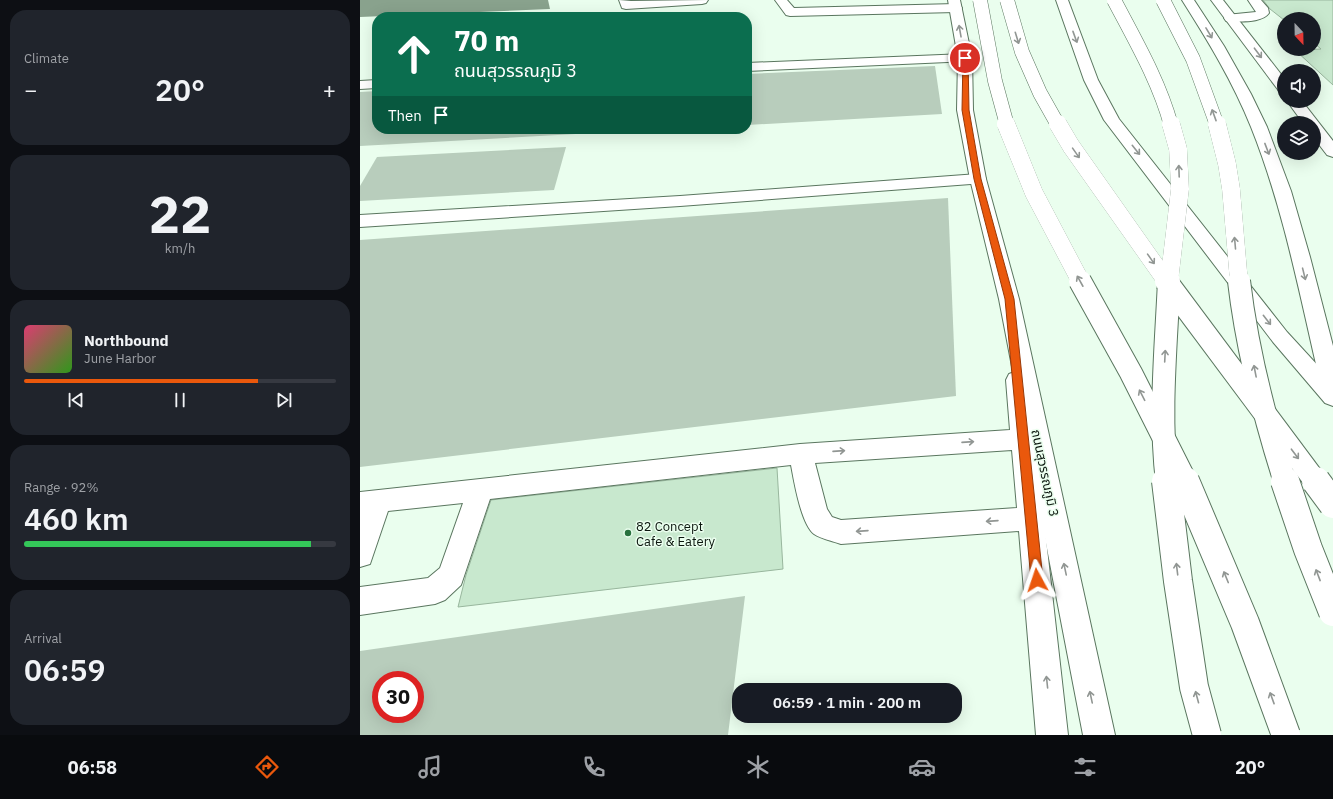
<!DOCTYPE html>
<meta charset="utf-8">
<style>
:root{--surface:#171b24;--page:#20242c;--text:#f1f3f6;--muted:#9ea1a6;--line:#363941;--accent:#ea580c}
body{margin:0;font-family:"IBM Plex Sans","Noto Sans Thai",sans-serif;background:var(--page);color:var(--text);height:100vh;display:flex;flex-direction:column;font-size:15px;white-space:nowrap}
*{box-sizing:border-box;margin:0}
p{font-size:13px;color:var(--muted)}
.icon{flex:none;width:22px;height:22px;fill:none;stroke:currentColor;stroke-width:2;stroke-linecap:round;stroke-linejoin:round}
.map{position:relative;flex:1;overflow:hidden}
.details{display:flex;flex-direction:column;gap:10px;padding:10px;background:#0d0f14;width:360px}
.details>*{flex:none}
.guide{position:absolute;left:12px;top:12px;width:380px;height:122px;border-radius:16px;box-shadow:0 4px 16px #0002;background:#0b6e4f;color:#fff;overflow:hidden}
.needle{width:26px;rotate:158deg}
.fabs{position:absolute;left:917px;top:12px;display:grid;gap:8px}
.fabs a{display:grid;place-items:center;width:44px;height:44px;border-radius:50%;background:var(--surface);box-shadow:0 4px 16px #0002;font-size:20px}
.speed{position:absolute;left:12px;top:671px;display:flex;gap:8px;font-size:20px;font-weight:700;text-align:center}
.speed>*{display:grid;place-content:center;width:52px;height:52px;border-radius:50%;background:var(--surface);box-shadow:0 4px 16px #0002;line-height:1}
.speed .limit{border:6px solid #d22;background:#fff;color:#111}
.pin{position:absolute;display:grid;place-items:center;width:34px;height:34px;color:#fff;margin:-17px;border:2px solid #fff;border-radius:50%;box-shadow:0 1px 4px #0007}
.me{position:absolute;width:44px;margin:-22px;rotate:355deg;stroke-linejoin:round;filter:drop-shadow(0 0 3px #0008)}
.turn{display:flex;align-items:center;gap:14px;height:84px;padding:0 16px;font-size:18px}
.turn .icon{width:52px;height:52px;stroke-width:2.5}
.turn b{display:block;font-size:28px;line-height:34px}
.then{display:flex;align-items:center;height:38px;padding:0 16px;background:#0003;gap:8px;font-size:15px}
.big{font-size:30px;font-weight:600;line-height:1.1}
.details .card{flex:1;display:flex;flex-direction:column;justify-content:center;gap:6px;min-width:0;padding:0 14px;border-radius:16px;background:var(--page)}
.details .dial{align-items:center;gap:0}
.dial b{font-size:52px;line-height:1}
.song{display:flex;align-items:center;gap:12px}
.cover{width:48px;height:48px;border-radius:6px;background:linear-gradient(135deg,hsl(340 70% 55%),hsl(110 70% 35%))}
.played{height:4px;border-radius:2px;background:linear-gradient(90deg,var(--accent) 75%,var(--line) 75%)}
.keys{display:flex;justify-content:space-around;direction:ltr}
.heat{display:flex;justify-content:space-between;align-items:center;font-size:22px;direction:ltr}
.charge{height:6px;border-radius:3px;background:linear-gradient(90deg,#34c759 92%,var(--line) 0)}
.trip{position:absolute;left:372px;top:683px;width:230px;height:40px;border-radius:16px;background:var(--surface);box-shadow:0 4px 16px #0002;font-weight:600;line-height:40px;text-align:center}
.dock{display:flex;height:64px;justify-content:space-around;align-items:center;background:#090b0e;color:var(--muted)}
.dock .icon{width:28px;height:28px}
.dock .on{color:var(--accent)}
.dock b{font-size:18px;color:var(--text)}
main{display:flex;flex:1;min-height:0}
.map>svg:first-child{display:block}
</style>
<main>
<section class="details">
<div class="card"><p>Climate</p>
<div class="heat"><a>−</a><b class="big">20°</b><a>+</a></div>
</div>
<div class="card dial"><b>22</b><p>km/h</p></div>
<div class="card">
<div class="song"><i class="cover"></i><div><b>Northbound</b><p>June Harbor</p></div></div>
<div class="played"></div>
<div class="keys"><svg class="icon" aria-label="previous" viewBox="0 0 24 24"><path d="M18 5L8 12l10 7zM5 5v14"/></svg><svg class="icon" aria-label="pause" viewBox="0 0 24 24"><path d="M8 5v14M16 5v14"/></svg><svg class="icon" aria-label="next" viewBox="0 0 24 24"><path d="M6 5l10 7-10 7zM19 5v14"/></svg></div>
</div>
<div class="card"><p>Range · 92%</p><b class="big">460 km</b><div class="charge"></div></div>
<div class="card"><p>Arrival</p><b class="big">06:59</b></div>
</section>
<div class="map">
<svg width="973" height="735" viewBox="0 0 973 735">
<rect width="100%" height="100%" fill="#eafeee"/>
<!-- green -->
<g fill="#b8cdbc" fill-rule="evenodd">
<polygon points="575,66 582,114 387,125 387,74"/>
<polygon points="17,91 17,129 306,129 0,146 0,92"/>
<polygon points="206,147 194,190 0,201 0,186 17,157"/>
<polygon points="588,198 596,396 0,467 0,240"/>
<path d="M385,596L368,735H0V651ZM21,680H55V714H21Z"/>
</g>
<!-- water -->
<polygon fill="#89a28d" points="0,0 188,0 190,9 0,17"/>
<!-- building -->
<g fill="#c8e8ce" stroke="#98b69d">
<polygon points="903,0 973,0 973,85 935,50 961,49 954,43 954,19 924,20 910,9"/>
<polygon points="417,468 423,569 98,607 106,575 131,500"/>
</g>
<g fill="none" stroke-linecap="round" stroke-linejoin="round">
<defs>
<g id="minor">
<polygon points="259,0 271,1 348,0 346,3 342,4 266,9 262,8"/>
<polygon points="415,0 427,0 434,8 596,4 600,5 602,8 600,11 596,12 430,16 426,15"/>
<path d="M888,0H901L908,8L909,13C902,23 881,21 870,22L866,21L864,18L866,15L896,12Z"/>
<polygon points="605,54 610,55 612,58 610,61 387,71 387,63"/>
<polygon points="17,80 17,88 0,89 0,81"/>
<polygon points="618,174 624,175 626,179 624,183 320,206 0,227 0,215 320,196"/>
<path d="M657,371L665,374L668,380L708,735H676L659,531L481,544C473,541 461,539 454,534C441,524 434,481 431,465L130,499L101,585L85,600L75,604L0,615V587L68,578L80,568L103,503L28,511L10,564L0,567V492L440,444L650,430L646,380L649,374ZM652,450L657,508L481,520L472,517L467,509L455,463Z"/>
</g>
<g id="major">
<polygon points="588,0 600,0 612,58 613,110 626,179 659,299 755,735 723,735 639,299 610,179 597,110 598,58"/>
<polygon points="696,0 708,0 738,80 759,119 927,332 973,382 973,406 965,403 913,342 744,120 724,80"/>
<polygon points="851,0 863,0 924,78 924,92 919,91"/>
<polygon points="927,101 942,101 973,141 973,157 967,155 954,138 954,123 943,123"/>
</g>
<path id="highway" d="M822,0H834L864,46L891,94L907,127L931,191L950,257L973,346V399L965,396L962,390C941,302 925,212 891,127C873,82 848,41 822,0Z"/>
</defs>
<!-- minor casing -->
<use href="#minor" stroke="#5a765f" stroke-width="2"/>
<!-- major casing -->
<use href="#major" stroke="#5a765f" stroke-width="2"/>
<!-- highway casing -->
<use href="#highway" stroke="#5a765f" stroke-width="2"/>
<!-- minor -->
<use href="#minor" fill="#fff" fill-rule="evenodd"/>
<!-- major -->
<use href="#major" fill="#fff" fill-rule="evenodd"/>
<!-- highway -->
<use href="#highway" fill="#fff" fill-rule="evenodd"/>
<defs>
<path id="major-bridge-far3" d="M754,0C775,40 799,81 811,125"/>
<polyline id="major-bridge-far2" points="809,282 820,189 818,149 811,124"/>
<path id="major-bridge-far1" d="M807,482C799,415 806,347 809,281"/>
<polyline id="major-bridge" points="806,481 818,581 834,687 847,735"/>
<g id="highway-bridge-far3">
<polyline points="620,0 635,81 647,125"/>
<polyline points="647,0 662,52 680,93 698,125"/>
<polyline points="803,0 833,59 857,125"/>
</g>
<g id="highway-bridge-far2">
<polyline points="646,124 674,193 721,282"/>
<polyline points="698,124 711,146 807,282"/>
<polyline points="857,124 867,164 871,189 879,282"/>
</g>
<g id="highway-bridge-far1">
<polyline points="720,281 771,373 826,482"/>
<polyline points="806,281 956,482"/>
<path d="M879,281C887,350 904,416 925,482"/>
</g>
<g id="highway-bridge">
<polyline points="825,481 885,623 926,735"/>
<polyline points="925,481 948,549 973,612"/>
<polyline points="956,481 973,504"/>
</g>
</defs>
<!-- major-bridge-far3 casing -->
<use href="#major-bridge-far3" stroke="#5a765f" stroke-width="15" stroke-linecap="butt"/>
<!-- major-bridge-far2 casing -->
<use href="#major-bridge-far2" stroke="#5a765f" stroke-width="18" stroke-linecap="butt"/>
<!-- major-bridge-far1 casing -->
<use href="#major-bridge-far1" stroke="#5a765f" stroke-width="24" stroke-linecap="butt"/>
<!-- major-bridge casing -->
<use href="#major-bridge" stroke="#5a765f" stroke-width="30" stroke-linecap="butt"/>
<!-- highway-bridge-far3 casing -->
<use href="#highway-bridge-far3" stroke="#5a765f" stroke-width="15" stroke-linecap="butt"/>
<!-- highway-bridge-far2 casing -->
<use href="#highway-bridge-far2" stroke="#5a765f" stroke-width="18" stroke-linecap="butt"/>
<!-- highway-bridge-far1 casing -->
<use href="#highway-bridge-far1" stroke="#5a765f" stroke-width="24" stroke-linecap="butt"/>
<!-- highway-bridge casing -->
<use href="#highway-bridge" stroke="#5a765f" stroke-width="30" stroke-linecap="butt"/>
<!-- major-bridge-far3 -->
<use href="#major-bridge-far3" stroke="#fff" stroke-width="14"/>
<!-- major-bridge-far2 -->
<use href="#major-bridge-far2" stroke="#fff" stroke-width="18"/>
<!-- major-bridge-far1 -->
<use href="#major-bridge-far1" stroke="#fff" stroke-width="22"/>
<!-- major-bridge -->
<use href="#major-bridge" stroke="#fff" stroke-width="28"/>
<!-- highway-bridge-far3 -->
<use href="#highway-bridge-far3" stroke="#fff" stroke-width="14"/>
<!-- highway-bridge-far2 -->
<use href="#highway-bridge-far2" stroke="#fff" stroke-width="18"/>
<!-- highway-bridge-far1 -->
<use href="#highway-bridge-far1" stroke="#fff" stroke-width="22"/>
<!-- highway-bridge -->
<use href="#highway-bridge" stroke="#fff" stroke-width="28"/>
</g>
<!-- one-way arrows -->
<defs><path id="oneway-shaft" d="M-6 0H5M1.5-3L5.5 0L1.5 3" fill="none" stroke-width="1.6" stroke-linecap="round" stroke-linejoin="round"/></defs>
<g stroke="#919693">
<use href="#oneway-shaft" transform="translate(600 31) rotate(-100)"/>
<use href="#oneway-shaft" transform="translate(849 33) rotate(59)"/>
<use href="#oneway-shaft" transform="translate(715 37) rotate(70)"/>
<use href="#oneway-shaft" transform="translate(657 38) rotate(73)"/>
<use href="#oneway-shaft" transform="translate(898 53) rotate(53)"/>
<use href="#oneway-shaft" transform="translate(854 115) rotate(-110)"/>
<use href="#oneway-shaft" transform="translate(907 149) rotate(69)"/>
<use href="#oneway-shaft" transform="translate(776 150) rotate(51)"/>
<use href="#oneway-shaft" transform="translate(716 153) rotate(55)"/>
<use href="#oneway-shaft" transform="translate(819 171) rotate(-92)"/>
<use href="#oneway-shaft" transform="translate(875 243) rotate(-95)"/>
<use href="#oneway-shaft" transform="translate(791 259) rotate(55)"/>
<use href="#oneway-shaft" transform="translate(944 274) rotate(76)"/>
<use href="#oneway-shaft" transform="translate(720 281) rotate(-119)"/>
<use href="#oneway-shaft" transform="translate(907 320) rotate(52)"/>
<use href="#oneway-shaft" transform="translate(805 356) rotate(-87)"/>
<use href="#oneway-shaft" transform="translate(895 371) rotate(-101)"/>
<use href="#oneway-shaft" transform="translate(782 395) rotate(-117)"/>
<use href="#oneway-shaft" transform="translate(608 442) rotate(-4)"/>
<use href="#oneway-shaft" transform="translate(479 451) rotate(-4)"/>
<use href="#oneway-shaft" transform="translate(935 454) rotate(53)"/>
<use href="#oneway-shaft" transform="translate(632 521) rotate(176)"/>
<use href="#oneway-shaft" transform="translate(502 531) rotate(176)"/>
<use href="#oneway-shaft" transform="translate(705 569) rotate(-102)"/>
<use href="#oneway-shaft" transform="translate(817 569) rotate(-97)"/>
<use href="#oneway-shaft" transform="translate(958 575) rotate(-111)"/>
<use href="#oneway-shaft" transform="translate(866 577) rotate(-112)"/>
<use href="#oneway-shaft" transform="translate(687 682) rotate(-96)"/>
<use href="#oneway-shaft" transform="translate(731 697) rotate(-102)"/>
<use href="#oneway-shaft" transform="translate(837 697) rotate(-105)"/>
<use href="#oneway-shaft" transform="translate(912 698) rotate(-110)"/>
</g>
<!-- route -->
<polygon fill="#ea580c" stroke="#983908" points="603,57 608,58 609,110 621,179 654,299 683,580 681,584 677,586 673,584 671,580 645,299 614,179 602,110"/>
<!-- markers -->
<circle fill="#28713e" stroke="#eafeee" stroke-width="1.5" cx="268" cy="533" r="4"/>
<g text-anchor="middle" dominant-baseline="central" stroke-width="3" stroke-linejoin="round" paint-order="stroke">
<!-- street labels -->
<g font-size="13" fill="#0b160e" stroke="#eafeee">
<text transform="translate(685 473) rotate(78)">ถนนสุวรรณภูมิ 3</text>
</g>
<!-- poi labels -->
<g font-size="13" fill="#0b160e" stroke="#eafeee" text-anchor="start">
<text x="276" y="526">82 Concept<tspan x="276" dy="15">Cafe &amp; Eatery</tspan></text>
</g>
</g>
</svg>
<div class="fabs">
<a><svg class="needle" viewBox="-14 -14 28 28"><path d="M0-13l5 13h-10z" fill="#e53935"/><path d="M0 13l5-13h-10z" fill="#9ea1a6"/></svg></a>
<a><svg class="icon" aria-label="sound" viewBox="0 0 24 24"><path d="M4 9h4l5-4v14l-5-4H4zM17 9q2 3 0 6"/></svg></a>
<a><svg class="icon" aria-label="layers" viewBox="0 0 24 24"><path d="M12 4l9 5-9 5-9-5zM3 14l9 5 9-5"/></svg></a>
</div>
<div class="speed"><div class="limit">30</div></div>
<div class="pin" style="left:605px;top:58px;background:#d93025"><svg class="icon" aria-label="arrive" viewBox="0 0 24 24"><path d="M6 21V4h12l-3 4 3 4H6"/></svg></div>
<svg class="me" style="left:677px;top:580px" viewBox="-20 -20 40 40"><path d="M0-17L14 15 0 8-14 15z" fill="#ea580c" stroke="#fff" stroke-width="4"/></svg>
<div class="trip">06:59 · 1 min · 200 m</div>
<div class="guide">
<div class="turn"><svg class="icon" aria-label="ahead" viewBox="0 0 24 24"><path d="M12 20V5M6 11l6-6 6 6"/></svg><div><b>70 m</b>ถนนสุวรรณภูมิ 3</div></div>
<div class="then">Then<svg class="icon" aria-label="arrive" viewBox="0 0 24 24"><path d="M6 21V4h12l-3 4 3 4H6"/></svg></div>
</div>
</div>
</main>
<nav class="dock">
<b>06:58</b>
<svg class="icon on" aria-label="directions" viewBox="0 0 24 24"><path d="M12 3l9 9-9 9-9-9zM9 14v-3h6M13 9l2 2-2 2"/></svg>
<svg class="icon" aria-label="music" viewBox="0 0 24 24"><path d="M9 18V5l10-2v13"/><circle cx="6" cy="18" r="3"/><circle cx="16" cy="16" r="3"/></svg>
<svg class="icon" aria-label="phone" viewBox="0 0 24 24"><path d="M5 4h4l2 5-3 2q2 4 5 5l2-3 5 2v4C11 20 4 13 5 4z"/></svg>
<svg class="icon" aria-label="climate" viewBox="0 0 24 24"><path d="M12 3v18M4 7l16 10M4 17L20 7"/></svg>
<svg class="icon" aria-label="car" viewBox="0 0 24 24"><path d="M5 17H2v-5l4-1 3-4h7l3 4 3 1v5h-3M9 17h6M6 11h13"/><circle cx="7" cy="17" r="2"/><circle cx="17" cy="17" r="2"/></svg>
<svg class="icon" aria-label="filters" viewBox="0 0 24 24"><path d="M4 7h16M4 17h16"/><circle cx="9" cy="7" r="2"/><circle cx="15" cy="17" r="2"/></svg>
<b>20°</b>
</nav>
